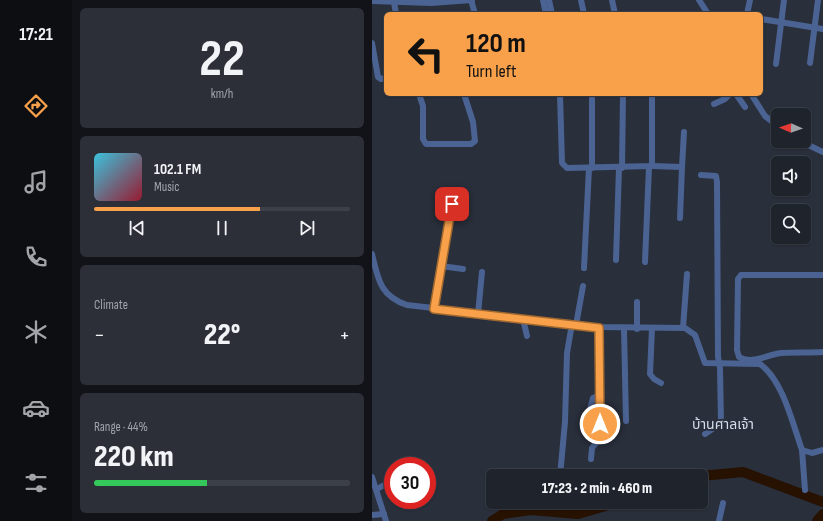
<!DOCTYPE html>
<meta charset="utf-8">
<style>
:root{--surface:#1f232c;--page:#2c2f38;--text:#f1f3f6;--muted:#a1a4a9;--line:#3c4048;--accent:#f8a14a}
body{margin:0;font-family:"Sofia Sans Condensed","Noto Sans Thai",sans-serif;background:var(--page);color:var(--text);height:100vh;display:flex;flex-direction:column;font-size:15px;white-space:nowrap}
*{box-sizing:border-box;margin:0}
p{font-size:13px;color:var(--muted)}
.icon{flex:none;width:22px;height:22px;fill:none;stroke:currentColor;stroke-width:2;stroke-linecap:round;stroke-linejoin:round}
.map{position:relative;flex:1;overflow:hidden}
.details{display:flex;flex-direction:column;gap:8px;padding:8px;background:#111318;width:300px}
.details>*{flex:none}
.top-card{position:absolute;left:12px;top:12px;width:379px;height:84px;border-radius:6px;box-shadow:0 1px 3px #0004,0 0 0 1px var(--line);background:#f8a14a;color:#111;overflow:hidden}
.needle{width:26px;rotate:272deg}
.tools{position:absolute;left:399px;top:108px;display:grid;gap:8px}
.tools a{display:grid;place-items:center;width:40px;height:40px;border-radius:6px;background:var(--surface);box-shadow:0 1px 3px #0004,0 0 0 1px var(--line);font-size:20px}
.speed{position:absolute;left:12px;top:457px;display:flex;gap:8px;font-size:20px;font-weight:700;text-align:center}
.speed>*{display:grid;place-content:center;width:52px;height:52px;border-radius:50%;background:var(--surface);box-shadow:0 1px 3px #0004,0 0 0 1px var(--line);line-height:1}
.speed .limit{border:6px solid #d22;background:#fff;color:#111}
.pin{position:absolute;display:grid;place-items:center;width:34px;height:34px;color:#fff;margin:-17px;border-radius:8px;box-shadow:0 2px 6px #0006}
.me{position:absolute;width:44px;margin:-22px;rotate:0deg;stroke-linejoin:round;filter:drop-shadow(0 0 3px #0008)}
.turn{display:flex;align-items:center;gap:14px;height:84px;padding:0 16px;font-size:18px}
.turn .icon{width:52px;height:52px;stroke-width:2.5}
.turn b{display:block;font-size:28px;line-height:34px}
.big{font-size:30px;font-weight:800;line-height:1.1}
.details .card{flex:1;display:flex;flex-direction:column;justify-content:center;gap:6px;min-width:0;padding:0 14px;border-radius:6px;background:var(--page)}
.details .dial{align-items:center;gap:0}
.dial b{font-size:52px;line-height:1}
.song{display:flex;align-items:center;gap:12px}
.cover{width:48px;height:48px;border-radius:6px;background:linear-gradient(135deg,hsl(190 70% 55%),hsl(350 70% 35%))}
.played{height:4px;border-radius:2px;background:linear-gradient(90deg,var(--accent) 65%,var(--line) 65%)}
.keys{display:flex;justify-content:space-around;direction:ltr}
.heat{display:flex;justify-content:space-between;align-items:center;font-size:22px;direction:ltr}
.charge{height:6px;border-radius:3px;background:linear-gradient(90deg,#34c759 44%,var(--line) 0)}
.trip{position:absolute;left:114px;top:469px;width:222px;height:40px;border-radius:6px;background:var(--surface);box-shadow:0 1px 3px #0004,0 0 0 1px var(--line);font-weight:800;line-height:40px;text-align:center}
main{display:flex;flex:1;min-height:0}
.tabs{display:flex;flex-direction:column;width:72px;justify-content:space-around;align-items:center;background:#0c0e12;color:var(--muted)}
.tabs .icon{width:28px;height:28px}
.tabs .selected{color:var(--accent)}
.tabs b{font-size:18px;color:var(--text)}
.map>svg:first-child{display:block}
</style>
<main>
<nav class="tabs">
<b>17:21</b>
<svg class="icon selected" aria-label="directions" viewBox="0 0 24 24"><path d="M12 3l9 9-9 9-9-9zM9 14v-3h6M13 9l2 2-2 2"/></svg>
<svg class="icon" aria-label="music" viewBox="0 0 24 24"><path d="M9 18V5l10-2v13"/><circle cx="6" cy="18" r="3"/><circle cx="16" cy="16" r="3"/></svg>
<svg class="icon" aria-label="phone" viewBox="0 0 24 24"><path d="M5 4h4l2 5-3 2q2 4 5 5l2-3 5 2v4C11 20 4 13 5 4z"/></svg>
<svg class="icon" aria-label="climate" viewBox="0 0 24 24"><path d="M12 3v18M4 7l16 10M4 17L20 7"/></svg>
<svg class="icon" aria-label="car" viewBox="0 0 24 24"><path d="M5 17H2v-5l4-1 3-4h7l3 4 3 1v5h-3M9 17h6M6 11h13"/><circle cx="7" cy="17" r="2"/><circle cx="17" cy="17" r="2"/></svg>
<svg class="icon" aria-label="filters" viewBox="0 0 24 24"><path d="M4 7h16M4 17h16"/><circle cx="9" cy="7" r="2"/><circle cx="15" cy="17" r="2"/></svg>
</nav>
<section class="details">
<div class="card dial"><b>22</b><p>km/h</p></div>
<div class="card">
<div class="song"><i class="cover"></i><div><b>102.1 FM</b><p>Music</p></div></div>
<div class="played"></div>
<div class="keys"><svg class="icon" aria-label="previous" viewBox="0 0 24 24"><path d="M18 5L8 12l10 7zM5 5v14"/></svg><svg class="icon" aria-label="pause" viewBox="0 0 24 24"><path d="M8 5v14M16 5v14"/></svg><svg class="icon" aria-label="next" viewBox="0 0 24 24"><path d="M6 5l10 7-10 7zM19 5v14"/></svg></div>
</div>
<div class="card"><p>Climate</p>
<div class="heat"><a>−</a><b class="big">22°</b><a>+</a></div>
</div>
<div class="card"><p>Range · 44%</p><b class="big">220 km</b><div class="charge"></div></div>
</section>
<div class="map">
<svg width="451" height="521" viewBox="0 0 451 521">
<rect width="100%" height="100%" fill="#292f3b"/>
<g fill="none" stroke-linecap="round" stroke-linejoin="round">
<!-- river -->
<g stroke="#271100" stroke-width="10">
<polyline points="329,476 371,472 451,502"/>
<polyline points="120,521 131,514 159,510 206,514 237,505 241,502"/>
<polyline points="445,521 451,514"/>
</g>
<!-- minor -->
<g stroke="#4b6393" stroke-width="6">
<polyline points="99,0 103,14"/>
<polyline points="171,0 174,14"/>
<polyline points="177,0 180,14"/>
<polyline points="209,0 212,14"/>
<polyline points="240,0 243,14"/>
<polyline points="327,0 336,14"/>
<polyline points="0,1 59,3 100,0"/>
<polyline points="22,2 24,14"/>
<polyline points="375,14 378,0"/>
<polyline points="389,19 451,29"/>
<polyline points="0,43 6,77 9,79 14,78"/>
<polyline points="438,63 446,0"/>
<polyline points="404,64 412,0"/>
<polyline points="47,94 51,106 51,139 54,144 99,144 103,141 101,122 92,94"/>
<polyline points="188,94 190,163 195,168 280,166 280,94"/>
<polyline points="364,94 373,107"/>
<polyline points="379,94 393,116 406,126"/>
<polyline points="342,104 353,99 358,94"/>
<polyline points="428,141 451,152"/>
<polyline points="280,166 310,167 308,218"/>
<polyline points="310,167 312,132"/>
<polyline points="220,168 220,94"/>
<polyline points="250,168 251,94"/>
<polyline points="329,175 344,176 345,182 346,357 348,368 349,423 333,434"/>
<path d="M0,254C6,279 8,296 35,305L227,327L313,328L323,335L333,363L388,364C411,380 421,425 430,450L440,453L451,450"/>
<polyline points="244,260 247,168"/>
<polyline points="273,262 277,167"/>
<polyline points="69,266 91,269"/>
<polyline points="212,268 217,168"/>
<path d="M451,275H369L366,279L365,350L367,357C380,365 396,354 410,353C423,352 437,353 451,352"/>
<polyline points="265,302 265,329"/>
<polyline points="62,309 82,193"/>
<polyline points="106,314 110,272"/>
<polyline points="151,319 155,336"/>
<polyline points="204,325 211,286"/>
<polyline points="280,328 278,374 282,379 289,383"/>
<polyline points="311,328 315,274"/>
<polyline points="252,329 254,421"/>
<polyline points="217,413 221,398 228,395"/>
<polyline points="430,450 433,490"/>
<polyline points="219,459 220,448 228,438 227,327"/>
<polyline points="188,476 193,422 195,353 200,324"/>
<polyline points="0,477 14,521"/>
<polyline points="5,489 21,480"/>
<polyline points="0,515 12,514"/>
<polyline points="347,521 351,503"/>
</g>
</g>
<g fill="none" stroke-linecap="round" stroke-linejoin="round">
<defs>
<polyline id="route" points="80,204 62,309 227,328 228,424"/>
</defs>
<!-- route casing -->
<use href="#route" stroke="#a16930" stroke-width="10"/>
<!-- route -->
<use href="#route" stroke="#f8a14a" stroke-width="7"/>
</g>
<g text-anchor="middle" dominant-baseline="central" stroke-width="4" stroke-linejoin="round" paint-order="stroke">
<!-- quarter labels -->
<g font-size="14" fill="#d5dded" stroke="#292f3b">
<text x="351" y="424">บ้านศาลเจ้า</text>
</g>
</g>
</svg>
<div class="tools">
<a><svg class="needle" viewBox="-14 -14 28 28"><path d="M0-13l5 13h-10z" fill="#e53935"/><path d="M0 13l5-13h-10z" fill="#a1a4a9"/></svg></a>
<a><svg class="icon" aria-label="sound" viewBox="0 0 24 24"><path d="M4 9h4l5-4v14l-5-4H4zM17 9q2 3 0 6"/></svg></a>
<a><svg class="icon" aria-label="search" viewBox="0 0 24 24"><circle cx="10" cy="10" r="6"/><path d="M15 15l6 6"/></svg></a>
</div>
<div class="speed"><div class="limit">30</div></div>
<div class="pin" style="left:80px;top:204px;background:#d93025"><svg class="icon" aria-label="arrive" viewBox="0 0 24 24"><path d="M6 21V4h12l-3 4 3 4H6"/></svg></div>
<svg class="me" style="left:228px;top:424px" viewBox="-20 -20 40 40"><circle r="17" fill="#f8a14a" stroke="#fff" stroke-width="3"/><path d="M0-11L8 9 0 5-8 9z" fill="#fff"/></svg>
<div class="trip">17:23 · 2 min · 460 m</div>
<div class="top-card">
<div class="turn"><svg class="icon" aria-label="left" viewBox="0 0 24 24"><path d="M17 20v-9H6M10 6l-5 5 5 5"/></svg><div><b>120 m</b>Turn left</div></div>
</div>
</div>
</main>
